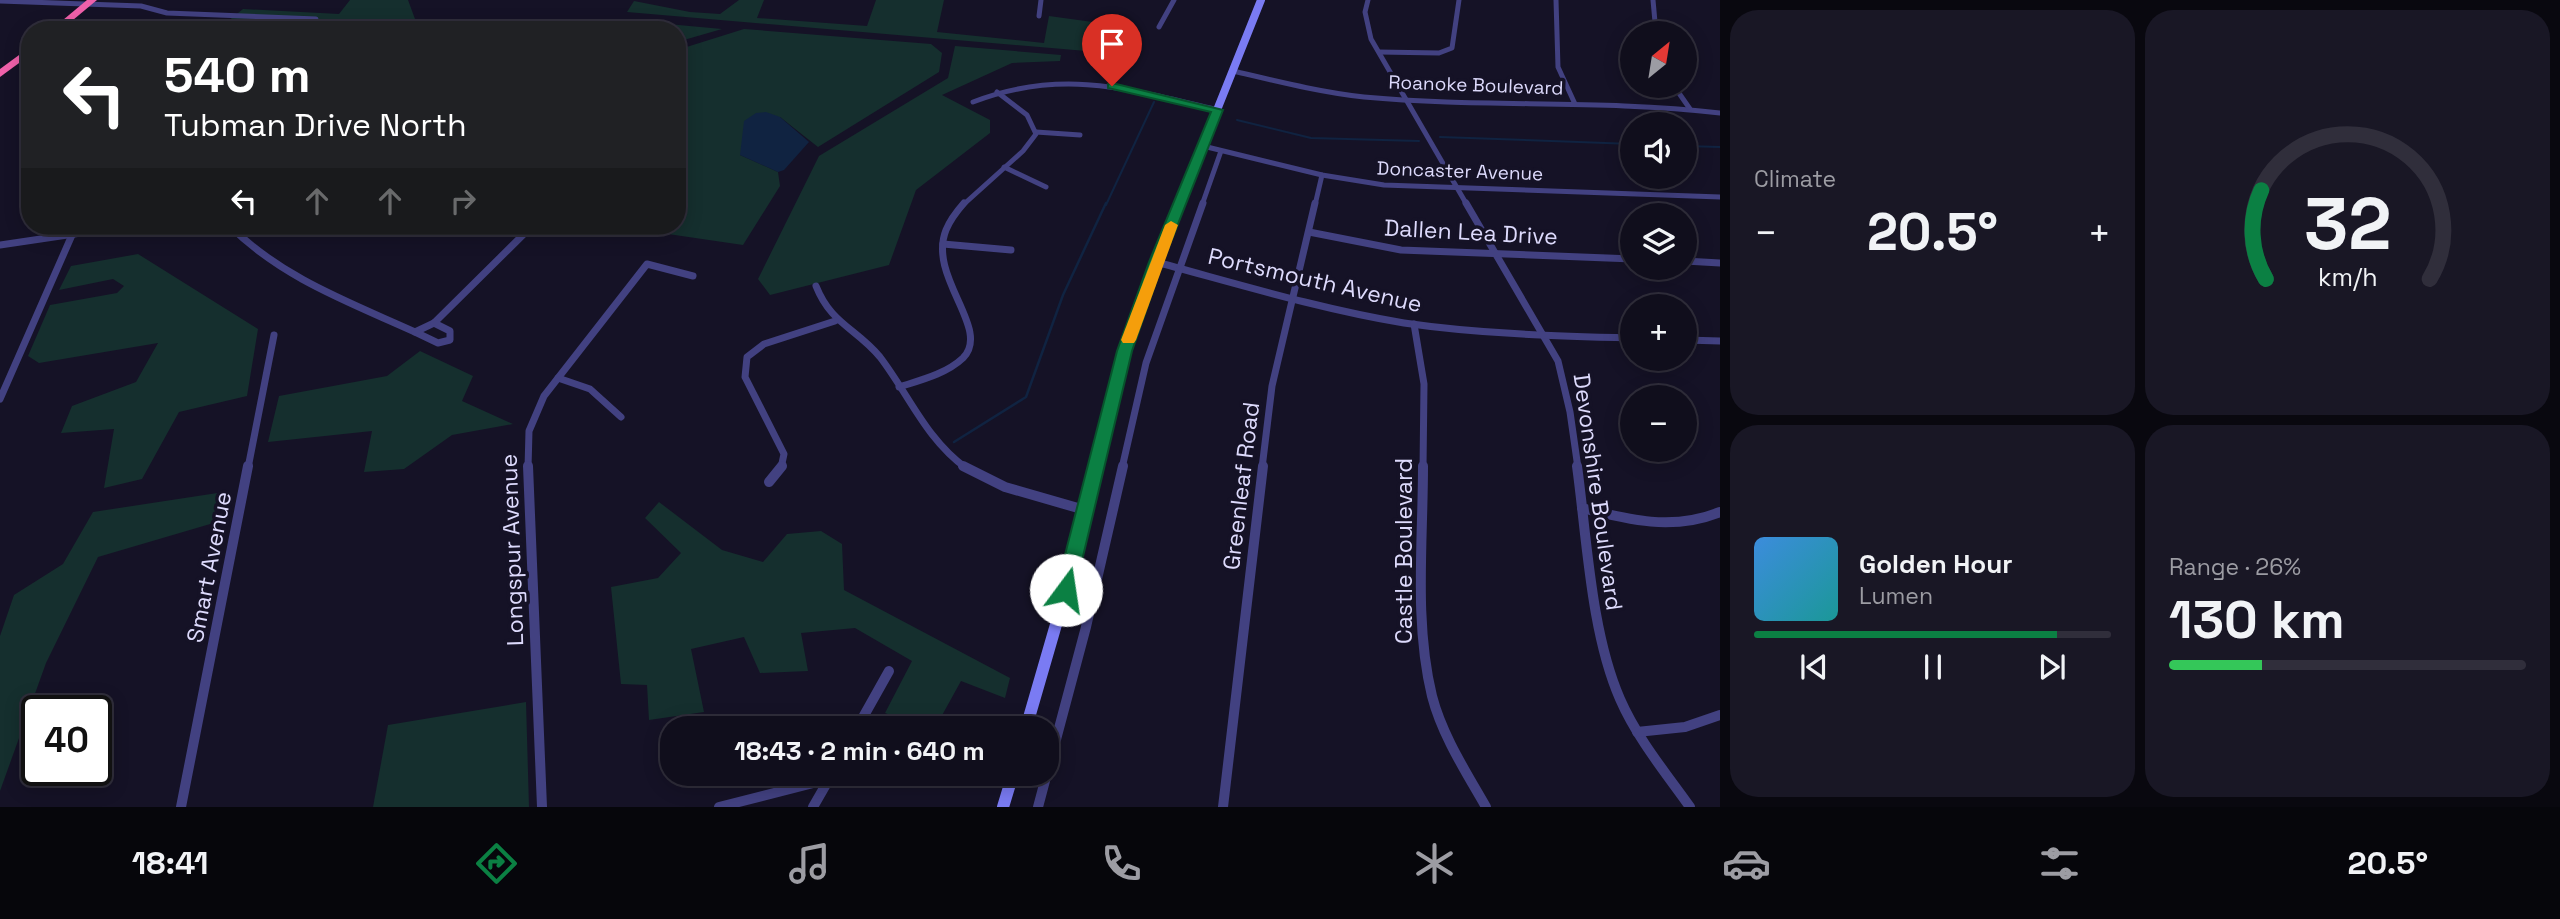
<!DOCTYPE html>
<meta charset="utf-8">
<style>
:root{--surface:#100e1c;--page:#191725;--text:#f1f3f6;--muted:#9c9ca3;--line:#302e3b;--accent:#0b8043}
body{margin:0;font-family:"Space Grotesk",sans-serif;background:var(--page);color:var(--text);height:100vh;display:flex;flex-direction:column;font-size:26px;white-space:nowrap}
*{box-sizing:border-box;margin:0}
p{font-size:23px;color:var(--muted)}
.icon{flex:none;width:38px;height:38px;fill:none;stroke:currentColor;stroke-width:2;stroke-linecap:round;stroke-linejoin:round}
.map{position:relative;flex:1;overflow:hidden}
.sheet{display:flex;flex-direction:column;gap:10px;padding:10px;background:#09080f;width:840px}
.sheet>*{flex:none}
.guide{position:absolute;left:21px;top:21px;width:665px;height:214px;border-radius:28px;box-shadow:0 4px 18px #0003,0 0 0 2px var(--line);background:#202124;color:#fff;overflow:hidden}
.needle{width:46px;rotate:30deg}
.controls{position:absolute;left:1620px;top:21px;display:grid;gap:14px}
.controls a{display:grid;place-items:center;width:77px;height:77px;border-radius:50%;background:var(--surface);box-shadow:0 4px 18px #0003,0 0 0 2px var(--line);font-size:35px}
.speed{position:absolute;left:21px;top:695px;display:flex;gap:14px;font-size:35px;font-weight:700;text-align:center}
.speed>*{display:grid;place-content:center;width:91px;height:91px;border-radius:50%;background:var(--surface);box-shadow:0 4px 18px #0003,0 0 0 2px var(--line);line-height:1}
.speed .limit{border:4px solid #111;border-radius:10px;background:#fff;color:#111}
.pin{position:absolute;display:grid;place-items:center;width:60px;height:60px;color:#fff;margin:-72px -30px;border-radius:50% 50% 50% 0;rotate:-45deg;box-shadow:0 0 7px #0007}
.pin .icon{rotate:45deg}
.me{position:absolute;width:77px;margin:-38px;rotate:14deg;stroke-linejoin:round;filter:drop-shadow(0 0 5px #0008)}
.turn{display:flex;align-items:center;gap:24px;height:147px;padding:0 28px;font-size:32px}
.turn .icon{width:91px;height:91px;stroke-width:2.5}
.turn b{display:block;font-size:49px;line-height:60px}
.lanes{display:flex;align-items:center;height:66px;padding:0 28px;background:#0003;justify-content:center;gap:35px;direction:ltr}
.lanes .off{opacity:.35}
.big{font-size:52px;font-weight:600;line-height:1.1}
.sheet .widget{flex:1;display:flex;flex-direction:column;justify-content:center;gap:10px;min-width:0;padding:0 24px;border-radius:28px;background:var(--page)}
.sheet .dial{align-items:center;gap:0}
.dial svg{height:182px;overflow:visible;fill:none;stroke:var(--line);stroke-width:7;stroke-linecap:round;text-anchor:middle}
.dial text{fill:var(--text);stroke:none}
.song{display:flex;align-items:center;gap:21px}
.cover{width:84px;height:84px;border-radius:10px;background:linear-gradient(135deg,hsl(210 70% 55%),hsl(180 70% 35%))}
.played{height:7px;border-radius:4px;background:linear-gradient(90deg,var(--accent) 85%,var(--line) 85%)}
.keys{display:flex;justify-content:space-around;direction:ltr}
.heat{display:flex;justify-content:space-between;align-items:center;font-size:38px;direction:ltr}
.charge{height:10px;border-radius:5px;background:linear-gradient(90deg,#34c759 26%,var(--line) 0)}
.sheet .tiles{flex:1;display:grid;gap:10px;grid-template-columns:repeat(2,1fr)}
.trip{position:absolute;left:660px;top:716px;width:399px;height:70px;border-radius:28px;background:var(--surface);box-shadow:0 4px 18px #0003,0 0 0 2px var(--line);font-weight:600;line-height:70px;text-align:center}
.tab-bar{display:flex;height:112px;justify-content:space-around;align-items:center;background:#06060b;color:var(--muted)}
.tab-bar .icon{width:49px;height:49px}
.tab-bar .selected{color:var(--accent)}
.tab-bar b{font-size:32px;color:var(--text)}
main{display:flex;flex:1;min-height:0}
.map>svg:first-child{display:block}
</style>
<main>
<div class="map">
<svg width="1720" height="807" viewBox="0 0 1720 807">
<rect width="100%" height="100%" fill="#151226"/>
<!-- green -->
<g fill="#152f2e">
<polygon points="350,0 408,0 415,19 382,30 368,30 362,23 344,23 339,30 210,30 227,22 243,9 339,14"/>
<polygon points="739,0 764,0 757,18 867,26 876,0 944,0 937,32 1044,43 1049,16 1100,23 1105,35 1133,36 1133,55 627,12 634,1 690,12 720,14"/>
<polygon points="635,21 722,29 677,42 677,30 624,30"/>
<polygon points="744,29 931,44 942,53 939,72 818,147 780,117 740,155 778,172 780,186 743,245 668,234 661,226 677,226 677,50"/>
<polygon points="955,46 1061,55 1060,61 1012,63 942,95 990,120 990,133 916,190 889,265 770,295 758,279 819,156 948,78"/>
<polygon points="138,254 258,329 247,396 179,412 142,479 104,488 114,429 61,433 72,406 136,382 158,343 39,363 28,356 50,305 117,293 124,286 113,279 59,290 71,266"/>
<polygon points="420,351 473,376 462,401 513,424 452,435 404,469 364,472 372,431 268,442 279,396 387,376"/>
<polygon points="224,492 217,522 98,557 46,663 0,791 0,636 14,595 63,564 93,512"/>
<polygon points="659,502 722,550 763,562 787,534 821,531 842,544 844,590 1010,678 1005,698 961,681 935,728 925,728 885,713 912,661 855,628 801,633 808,671 760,673 744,637 691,649 704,712 649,720 647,685 621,684 611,587 658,578 681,553 645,518"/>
<polygon points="526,702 529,807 373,807 388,725"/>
</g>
<!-- water -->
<polygon fill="#102341" points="766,112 780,117 809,142 784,170 778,172 740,155 744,121 756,113"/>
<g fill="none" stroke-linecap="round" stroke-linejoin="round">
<!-- stream-far1 -->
<g stroke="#102341" stroke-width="2">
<polyline points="1237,120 1311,138 1419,141"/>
<polyline points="1440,137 1633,144"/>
<polyline points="1685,146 1720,147"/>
<polyline points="1106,205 1154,102"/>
</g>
<!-- stream -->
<polyline stroke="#102341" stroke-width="2.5" points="954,442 1026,397 1063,295 1106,203"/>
<!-- street-far2 -->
<g stroke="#424181" stroke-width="5">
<polyline points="1368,0 1365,12 1371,39 1467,205"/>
<polyline points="1556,0 1558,67 1575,104"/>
<polyline points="1653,0 1656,33"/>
<polyline points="0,1 141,6 167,13 316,19"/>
<polyline points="1039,16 1041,0"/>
<polyline points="1159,27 1174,0"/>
<polyline points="1379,52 1439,53 1452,48 1459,0"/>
<path d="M1233,71C1276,81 1319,92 1364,97C1482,108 1601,99 1720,113"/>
<polyline points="1674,86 1690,109"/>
<path d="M973,102C1061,68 1130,89 1218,110"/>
<polyline points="1036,132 1080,135"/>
<polyline points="1203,146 1322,175 1384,185 1720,197"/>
<polyline points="1004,167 1046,187"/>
<polyline points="963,205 1023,151 1036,134 1027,115 997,92"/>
<polyline points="1202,205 1221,151"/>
<polyline points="1315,205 1322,175"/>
</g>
<!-- street-far1 -->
<g stroke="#424181" stroke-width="7">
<polyline points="1466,203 1558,361 1570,412 1578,468"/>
<path d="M230,226C282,278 349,302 415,332L434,323L532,226"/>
<polyline points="395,226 405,226"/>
<polyline points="1309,232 1401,250 1633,259"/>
<polyline points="943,244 1011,250"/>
<polyline points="0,245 128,226"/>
<polyline points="1685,261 1720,263"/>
<path d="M1156,262C1238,284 1320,309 1404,323C1480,334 1557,336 1633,338"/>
<path d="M816,286C831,324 856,328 880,357C909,395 926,439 966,468"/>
<polyline points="1414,324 1424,384 1423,468"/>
<polyline points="415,332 438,343 450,340 450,331 434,323"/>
<polyline points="1685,340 1720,341"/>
<polyline points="558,378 590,389 621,417"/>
<path d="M899,387C921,380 946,374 963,358C992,329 927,277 946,230C950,220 957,211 964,203"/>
<polyline points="0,399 72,235"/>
<polyline points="248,468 274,335"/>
<polyline points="528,468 529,431 544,396 647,264 693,276"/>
<polyline points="781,468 784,454 745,377 747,357 764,344 835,321"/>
<polyline points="1122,468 1146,363 1203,203"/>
<polyline points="1262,468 1272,386 1315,203"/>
</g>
<!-- street -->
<g stroke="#424181" stroke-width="10">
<polyline points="528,466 542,807"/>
<polyline points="963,466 1005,487 1085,510"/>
<path d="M1423,466C1423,542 1414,622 1432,696C1442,735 1466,772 1486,807"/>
<path d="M1577,466C1587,539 1591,633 1620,699C1637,738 1665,772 1690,807"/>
<polyline points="769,482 782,466"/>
<path d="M1582,508C1629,520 1673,531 1720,512"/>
<polyline points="857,728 889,671"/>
<polyline points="1637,732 1685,727 1720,715"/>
<polyline points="181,807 248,466"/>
<polyline points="719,807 829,779"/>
<polyline points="813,807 832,774"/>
<polyline points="1038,807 1086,627 1123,466"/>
<polyline points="1223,807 1263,466"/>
</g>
<!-- secondary-far2 -->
<polyline stroke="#7a7bf3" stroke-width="8" points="1179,205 1261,0"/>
<!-- secondary-far1 -->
<polyline stroke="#7a7bf3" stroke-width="10" points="1096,468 1125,351 1180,203"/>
<!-- secondary -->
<g stroke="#7a7bf3" stroke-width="12">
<polyline points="1026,728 1066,590 1097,466"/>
<polyline points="1003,807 1013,774"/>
</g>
<!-- highway -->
<g fill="#f061aa" fill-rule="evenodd">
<polygon points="87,0 97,0 61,30 51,30"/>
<polygon points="30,47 30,55 0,77 0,69"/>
</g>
</g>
<!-- route -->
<polygon fill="#0b8043" stroke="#07532c" stroke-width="2" points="1112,83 1223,110 1163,262 1132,351 1075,590 1072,595 1066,598 1059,595 1056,590 1117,351 1149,262 1211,112 1108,88 1108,84"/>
<!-- slow -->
<polygon fill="#f59e0b" points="1171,221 1178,225 1136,340 1134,343 1123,343 1121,340 1165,225"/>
<g text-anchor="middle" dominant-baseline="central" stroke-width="7" stroke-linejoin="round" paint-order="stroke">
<!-- far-street labels -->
<g font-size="19" fill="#dddafc" stroke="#151226">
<text transform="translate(1476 85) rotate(2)">Roanoke Boulevard</text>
<text transform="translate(1460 171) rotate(2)">Doncaster Avenue</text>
</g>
<!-- street labels -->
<g font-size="23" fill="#dddafc" stroke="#151226">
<text transform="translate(1471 232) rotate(3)">Dallen Lea Drive</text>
<text transform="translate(1315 280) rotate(13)">Portsmouth Avenue</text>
<text transform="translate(1241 486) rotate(-83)">Greenleaf Road</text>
<text transform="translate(1598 492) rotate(82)">Devonshire Boulevard</text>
<text transform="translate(512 550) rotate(-92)">Longspur Avenue</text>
<text transform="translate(1404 551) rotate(-90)">Castle Boulevard</text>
<text transform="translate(209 567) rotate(-79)">Smart Avenue</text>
</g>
</g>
</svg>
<div class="controls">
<a><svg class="needle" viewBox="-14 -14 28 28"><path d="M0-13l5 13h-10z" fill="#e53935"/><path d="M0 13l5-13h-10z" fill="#9c9ca3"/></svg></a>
<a><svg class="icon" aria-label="sound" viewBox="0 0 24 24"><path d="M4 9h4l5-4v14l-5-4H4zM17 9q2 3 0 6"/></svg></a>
<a><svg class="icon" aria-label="layers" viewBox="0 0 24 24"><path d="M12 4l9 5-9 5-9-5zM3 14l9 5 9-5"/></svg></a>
<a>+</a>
<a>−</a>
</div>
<div class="speed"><div class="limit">40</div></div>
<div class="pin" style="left:1112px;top:86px;background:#d93025"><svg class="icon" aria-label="arrive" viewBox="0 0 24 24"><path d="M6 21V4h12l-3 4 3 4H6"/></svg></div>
<svg class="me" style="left:1066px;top:590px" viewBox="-20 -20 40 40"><circle r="19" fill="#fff"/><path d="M0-13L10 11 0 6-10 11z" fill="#0b8043"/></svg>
<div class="trip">18:43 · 2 min · 640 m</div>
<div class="guide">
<div class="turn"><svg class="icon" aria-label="left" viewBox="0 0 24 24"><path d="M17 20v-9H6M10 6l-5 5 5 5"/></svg><div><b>540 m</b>Tubman Drive North</div></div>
<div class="lanes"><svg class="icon" aria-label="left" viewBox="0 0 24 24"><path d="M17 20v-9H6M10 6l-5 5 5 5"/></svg><svg class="icon off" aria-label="ahead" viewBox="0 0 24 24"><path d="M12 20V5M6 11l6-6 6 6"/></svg><svg class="icon off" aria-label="ahead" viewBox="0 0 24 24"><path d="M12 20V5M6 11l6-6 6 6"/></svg><svg class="icon off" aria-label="right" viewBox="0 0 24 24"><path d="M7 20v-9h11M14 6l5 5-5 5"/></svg></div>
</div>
</div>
<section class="sheet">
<div class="tiles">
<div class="widget"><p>Climate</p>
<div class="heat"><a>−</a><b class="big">20.5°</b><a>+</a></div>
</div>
<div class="widget dial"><svg viewBox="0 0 100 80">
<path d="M14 69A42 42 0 1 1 86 69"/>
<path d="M14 69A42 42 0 0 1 12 30" stroke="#0b8043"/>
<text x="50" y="56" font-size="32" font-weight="700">32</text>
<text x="50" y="72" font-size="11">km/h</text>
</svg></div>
<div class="widget">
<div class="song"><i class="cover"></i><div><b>Golden Hour</b><p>Lumen</p></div></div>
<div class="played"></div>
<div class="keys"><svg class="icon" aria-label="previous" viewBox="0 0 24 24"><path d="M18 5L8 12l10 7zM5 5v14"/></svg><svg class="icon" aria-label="pause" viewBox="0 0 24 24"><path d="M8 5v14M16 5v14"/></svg><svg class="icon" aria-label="next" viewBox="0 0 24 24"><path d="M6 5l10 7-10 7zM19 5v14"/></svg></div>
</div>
<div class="widget"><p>Range · 26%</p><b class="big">130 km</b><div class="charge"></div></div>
</div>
</section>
</main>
<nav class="tab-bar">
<b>18:41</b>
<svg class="icon selected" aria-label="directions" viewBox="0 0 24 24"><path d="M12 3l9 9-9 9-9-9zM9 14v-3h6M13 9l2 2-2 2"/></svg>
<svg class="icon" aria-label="music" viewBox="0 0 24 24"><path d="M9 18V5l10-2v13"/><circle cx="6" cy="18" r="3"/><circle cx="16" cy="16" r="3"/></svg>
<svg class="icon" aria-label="phone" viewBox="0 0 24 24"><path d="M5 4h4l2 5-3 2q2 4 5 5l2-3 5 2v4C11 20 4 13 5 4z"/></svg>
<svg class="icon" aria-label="climate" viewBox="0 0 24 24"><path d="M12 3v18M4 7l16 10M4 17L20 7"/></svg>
<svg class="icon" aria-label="car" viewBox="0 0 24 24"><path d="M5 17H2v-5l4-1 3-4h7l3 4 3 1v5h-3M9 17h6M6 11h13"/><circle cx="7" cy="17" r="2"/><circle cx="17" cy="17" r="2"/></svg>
<svg class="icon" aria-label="filters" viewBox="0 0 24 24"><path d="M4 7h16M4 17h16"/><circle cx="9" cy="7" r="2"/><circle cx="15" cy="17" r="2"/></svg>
<b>20.5°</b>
</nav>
